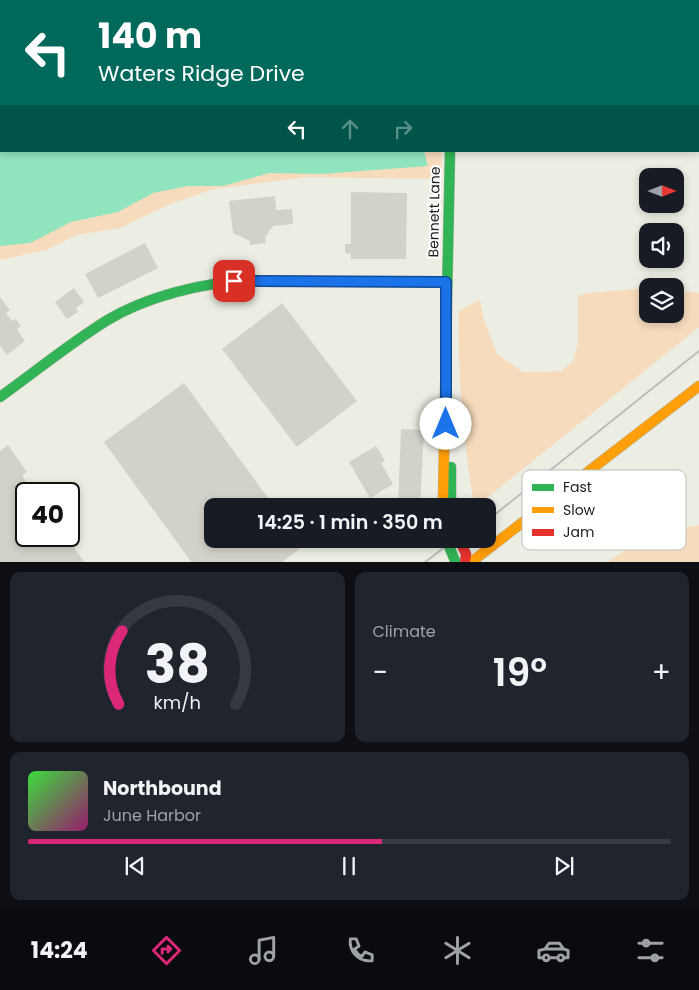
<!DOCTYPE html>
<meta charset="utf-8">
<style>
:root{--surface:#171b24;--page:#20242c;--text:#f1f3f6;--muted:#9ea1a6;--line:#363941;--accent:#db2777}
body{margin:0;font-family:Poppins,sans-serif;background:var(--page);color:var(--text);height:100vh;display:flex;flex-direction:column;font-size:19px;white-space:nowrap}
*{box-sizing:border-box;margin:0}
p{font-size:16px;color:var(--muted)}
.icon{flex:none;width:28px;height:28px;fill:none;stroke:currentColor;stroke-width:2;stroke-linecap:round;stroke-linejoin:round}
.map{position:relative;height:562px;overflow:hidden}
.panel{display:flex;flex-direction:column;gap:10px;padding:10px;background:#0d0f14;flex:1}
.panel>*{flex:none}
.guide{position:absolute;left:0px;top:0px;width:700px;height:152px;box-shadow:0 2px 8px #0003;background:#00695c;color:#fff;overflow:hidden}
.needle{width:32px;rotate:90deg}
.controls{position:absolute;left:639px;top:168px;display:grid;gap:10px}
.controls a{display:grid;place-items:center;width:45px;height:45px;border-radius:10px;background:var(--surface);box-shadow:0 2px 8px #0003;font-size:25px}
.speed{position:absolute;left:15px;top:482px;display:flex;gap:10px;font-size:25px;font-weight:700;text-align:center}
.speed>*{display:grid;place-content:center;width:65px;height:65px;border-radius:50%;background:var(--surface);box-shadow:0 2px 8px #0003;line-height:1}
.speed .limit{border:2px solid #111;border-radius:8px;background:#fff;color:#111}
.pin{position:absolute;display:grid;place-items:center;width:42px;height:42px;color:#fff;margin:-21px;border-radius:10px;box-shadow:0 2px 8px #0006}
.me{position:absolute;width:55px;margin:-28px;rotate:0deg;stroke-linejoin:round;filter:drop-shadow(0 0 4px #0008)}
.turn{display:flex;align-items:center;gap:18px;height:105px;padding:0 15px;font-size:22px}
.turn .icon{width:65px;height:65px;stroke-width:2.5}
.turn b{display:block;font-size:35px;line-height:42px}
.lanes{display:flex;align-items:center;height:48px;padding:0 15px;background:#0003;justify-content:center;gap:25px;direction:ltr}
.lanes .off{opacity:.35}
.big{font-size:38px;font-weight:600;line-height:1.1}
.panel .card{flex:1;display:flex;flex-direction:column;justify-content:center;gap:8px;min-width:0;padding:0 18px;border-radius:10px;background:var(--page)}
.panel .dial{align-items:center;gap:0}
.dial svg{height:130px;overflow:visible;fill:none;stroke:var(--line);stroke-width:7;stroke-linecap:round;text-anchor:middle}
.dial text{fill:var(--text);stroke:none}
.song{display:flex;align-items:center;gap:15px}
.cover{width:60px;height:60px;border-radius:8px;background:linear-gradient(135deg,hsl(120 70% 55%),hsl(320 70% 35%))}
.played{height:5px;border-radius:2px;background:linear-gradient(90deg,var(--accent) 55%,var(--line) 55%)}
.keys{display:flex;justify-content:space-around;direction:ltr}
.heat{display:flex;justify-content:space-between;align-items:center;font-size:28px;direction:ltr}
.panel .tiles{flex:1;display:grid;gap:10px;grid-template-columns:1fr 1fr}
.card:last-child{grid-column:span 2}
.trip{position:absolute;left:204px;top:498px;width:292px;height:50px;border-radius:10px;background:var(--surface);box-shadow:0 2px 8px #0003;font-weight:600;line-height:50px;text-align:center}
.menu{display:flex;height:80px;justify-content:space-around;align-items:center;background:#090b0e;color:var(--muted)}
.menu .icon{width:35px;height:35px}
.menu .active{color:var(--accent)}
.menu b{font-size:22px;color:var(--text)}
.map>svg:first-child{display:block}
</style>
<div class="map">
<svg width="699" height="563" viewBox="0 0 699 563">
<rect width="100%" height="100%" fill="#eceee3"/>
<!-- green -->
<g fill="#f6dbbc">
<polygon points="0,128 1,151 442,151 441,179 307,177 214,189 170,204 120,228 77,235 46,250 0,260"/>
<path d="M647,288L648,314H675V290L699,293V327L477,506H474C464,441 457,377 459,311L480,299L483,317L497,354L523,372H541L561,371L573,361L578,344V296L588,293Z"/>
<polygon points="699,525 699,562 608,562 646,536"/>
</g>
<!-- water -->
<polygon fill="#90e4be" points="0,140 1,151 424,151 428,166 321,174 269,173 223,186 187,186 153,193 118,212 71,222 30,243 0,246"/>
<!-- building -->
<g fill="#d3d2ca">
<polygon points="351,192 407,193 406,259 351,259 351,254 345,253 345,244 351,244"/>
<polygon points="275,196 276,210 292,209 293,224 273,226 265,237 266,243 250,245 250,241 233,233 229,201"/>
<polygon points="145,243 158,268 98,298 85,274"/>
<polygon points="74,288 84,302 76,308 78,312 67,319 55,302"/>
<polygon points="0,297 10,310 6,313 12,321 16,319 21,326 17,329 25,341 7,355 0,346"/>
<polygon points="282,303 357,401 297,447 222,349"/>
<polygon points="184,383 274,506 212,506 212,539 297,539 303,546 281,563 192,563 104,442"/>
<polygon points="401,429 424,430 420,506 398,506"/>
<polygon points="8,445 27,472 22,476 35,494 26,494 26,536 66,536 85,563 0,563 0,451"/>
<polygon points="376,446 385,461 381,463 393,484 370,498 349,462"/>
</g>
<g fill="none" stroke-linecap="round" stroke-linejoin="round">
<defs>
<g id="fast">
<polyline points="455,0 455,1"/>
<polyline points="447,300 450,151"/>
<path d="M0,397C35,372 69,344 106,321C145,297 206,281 252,281"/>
<polyline points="451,467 451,506"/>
<polyline points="446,539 456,563"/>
</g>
<g id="slow">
<polyline points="252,281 446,282"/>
<polyline points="443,506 447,300"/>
<polyline points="470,563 699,386"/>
</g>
<g id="jam">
<polyline points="0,13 1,13"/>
<polyline points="459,539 466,554 465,563"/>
</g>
</defs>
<!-- fast casing -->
<use href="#fast" stroke="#afb1a8" stroke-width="11"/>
<!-- slow casing -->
<use href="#slow" stroke="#afb1a8" stroke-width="11"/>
<!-- jam casing -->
<use href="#jam" stroke="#afb1a8" stroke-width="11"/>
<!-- fast -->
<use href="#fast" stroke="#30b455" stroke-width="10"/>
<!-- slow -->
<use href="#slow" stroke="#ff9f0a" stroke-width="10"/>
<!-- jam -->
<use href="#jam" stroke="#e5322d" stroke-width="10"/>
<!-- rail -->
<g stroke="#bcbeba" stroke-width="2">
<polyline points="488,520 699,351"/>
<polyline points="424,563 455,539"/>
</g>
</g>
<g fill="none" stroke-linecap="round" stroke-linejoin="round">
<defs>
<polyline id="route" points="234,281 446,282 446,424"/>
</defs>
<!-- route casing -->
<use href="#route" stroke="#114b97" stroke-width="12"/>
<!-- route -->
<use href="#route" stroke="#1a73e8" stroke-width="9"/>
</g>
<g text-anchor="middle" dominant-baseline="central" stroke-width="4" stroke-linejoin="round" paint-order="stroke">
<!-- street labels -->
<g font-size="14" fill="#21221b" stroke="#fff">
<text transform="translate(434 212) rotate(-89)">Bennett Lane</text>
</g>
</g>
<!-- legend -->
<rect x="522" y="470" width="164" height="80" rx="8" fill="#fff" stroke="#bcbdbb" stroke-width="1"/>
<rect x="532" y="484" width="22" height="7" fill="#30b455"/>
<rect x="532" y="507" width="22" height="6" fill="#ff9f0a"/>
<rect x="532" y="529" width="22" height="7" fill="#e5322d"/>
<g font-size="14" fill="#21221b">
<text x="563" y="492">Fast</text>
<text x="563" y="515">Slow</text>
<text x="563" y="537">Jam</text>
</g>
</svg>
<div class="controls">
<a><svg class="needle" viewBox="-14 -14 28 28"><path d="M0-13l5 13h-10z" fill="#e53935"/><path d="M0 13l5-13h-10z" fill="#9ea1a6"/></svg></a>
<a><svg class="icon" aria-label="sound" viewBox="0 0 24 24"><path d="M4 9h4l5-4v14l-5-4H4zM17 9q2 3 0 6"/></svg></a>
<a><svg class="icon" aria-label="layers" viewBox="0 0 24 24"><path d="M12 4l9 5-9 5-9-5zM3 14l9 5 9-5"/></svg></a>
</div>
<div class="speed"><div class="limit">40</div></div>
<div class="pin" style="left:234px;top:281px;background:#d93025"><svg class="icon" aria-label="arrive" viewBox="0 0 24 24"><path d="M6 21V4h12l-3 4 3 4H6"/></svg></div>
<svg class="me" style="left:446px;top:424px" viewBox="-20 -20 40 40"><circle r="19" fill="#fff"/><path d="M0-13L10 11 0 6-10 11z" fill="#1a73e8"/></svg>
<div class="trip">14:25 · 1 min · 350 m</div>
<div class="guide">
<div class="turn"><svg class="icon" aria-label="left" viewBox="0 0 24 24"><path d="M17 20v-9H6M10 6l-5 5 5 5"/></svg><div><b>140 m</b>Waters Ridge Drive</div></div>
<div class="lanes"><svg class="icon" aria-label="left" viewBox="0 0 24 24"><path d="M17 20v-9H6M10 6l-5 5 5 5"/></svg><svg class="icon off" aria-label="ahead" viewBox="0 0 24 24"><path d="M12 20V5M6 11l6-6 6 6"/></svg><svg class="icon off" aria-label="right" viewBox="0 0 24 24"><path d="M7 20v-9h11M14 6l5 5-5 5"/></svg></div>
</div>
</div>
<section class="panel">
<div class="tiles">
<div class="card dial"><svg viewBox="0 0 100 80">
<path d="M14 69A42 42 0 1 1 86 69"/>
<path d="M14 69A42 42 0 0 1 16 24" stroke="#db2777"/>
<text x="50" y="56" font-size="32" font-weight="700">38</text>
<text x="50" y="72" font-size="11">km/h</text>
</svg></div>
<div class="card"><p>Climate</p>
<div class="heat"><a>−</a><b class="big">19°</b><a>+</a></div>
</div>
<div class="card">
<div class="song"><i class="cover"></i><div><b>Northbound</b><p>June Harbor</p></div></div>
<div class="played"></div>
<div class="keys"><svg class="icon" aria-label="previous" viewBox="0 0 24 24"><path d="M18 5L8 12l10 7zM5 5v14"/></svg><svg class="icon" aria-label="pause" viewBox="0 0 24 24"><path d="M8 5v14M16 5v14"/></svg><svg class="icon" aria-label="next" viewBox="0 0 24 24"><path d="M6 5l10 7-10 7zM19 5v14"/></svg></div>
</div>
</div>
</section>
<nav class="menu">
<b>14:24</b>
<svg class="icon active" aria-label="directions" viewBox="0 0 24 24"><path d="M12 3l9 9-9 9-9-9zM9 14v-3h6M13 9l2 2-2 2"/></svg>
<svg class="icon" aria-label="music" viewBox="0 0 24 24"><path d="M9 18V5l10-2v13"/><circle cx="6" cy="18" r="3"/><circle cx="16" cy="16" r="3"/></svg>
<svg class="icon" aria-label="phone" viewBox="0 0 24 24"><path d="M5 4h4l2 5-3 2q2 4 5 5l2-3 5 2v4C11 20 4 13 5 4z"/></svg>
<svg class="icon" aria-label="climate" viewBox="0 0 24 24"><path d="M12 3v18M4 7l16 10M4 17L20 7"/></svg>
<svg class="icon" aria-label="car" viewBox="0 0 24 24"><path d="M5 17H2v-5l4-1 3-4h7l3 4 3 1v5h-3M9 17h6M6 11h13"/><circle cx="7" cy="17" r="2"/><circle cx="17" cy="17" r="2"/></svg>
<svg class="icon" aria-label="filters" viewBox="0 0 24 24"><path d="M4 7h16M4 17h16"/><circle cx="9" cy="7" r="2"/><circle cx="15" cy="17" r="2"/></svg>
</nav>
